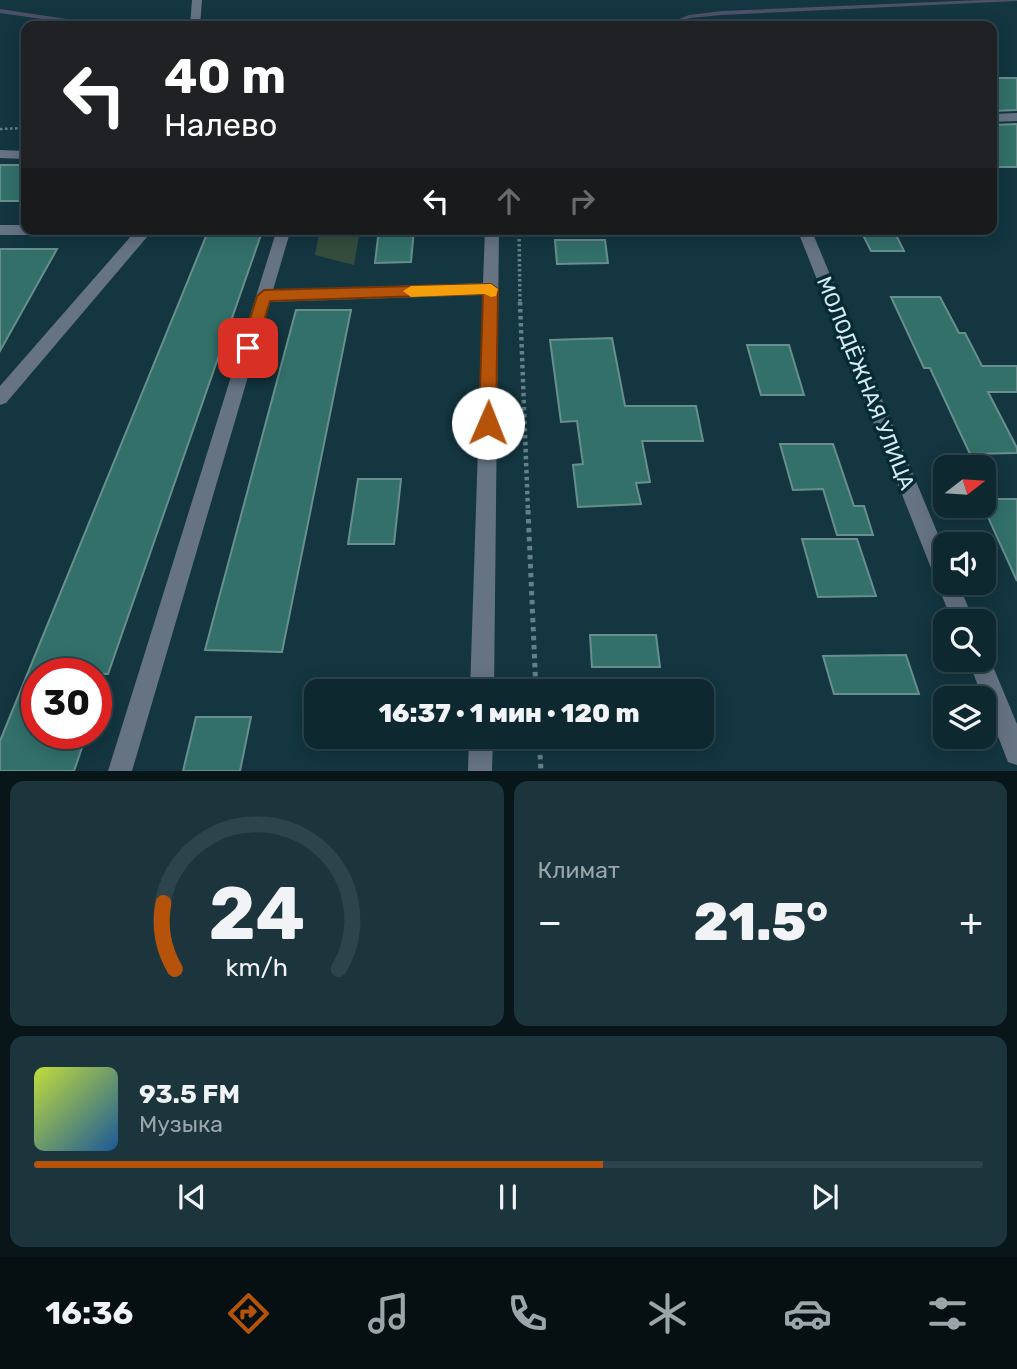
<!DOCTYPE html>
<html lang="ru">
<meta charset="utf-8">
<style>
:root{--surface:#0e2830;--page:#1c343c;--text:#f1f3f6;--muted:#9ba6ab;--line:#2e444c;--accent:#b45309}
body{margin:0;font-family:Rubik,sans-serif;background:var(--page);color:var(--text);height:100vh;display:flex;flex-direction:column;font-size:26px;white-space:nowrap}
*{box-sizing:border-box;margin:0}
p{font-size:23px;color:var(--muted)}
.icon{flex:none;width:38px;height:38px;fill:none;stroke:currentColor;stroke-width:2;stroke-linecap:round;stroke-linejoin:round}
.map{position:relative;height:771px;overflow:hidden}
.panel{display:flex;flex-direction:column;gap:10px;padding:10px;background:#08161a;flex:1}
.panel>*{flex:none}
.top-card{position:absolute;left:21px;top:21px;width:976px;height:214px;border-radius:14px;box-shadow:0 4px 18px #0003,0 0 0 2px var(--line);background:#202124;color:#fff;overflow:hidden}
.needle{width:46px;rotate:73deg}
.buttons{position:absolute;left:933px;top:455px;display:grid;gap:14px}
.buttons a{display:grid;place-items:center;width:63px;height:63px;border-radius:14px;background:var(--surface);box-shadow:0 4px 18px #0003,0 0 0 2px var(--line);font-size:35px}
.speed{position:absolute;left:21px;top:658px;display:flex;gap:14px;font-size:35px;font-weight:700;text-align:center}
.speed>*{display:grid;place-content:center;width:91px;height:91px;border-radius:50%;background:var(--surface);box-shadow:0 4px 18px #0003,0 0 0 2px var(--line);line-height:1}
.speed .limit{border:10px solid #d22;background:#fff;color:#111}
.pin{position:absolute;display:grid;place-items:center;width:60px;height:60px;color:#fff;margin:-30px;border-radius:14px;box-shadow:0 4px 10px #0006}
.me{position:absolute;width:77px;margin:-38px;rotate:1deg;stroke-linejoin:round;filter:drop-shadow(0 0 5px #0008)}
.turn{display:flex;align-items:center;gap:24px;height:147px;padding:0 28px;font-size:32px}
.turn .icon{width:91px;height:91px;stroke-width:2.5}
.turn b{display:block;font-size:49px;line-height:60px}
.lanes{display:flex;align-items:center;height:66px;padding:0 28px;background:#0003;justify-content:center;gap:35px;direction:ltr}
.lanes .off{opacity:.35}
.big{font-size:52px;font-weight:800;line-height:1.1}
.panel .tile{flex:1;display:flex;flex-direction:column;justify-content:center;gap:10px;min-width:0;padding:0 24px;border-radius:14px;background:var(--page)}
.panel .dial{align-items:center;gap:0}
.dial svg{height:182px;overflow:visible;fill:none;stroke:var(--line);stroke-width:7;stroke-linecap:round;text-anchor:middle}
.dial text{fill:var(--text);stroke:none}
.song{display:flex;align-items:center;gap:21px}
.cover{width:84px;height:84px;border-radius:10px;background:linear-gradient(135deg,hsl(70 70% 55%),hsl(210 70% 35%))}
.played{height:7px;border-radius:4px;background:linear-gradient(90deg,var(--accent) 60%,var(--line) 60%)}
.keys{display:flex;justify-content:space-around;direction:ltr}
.heat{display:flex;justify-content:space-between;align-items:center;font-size:38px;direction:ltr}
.panel .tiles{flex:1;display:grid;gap:10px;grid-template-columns:1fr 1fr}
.tile:last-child{grid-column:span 2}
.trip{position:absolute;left:304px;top:679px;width:410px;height:70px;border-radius:14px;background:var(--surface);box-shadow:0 4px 18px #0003,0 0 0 2px var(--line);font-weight:800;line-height:70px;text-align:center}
.tab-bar{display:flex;height:112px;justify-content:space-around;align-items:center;background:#061013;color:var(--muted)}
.tab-bar .icon{width:49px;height:49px}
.tab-bar .current{color:var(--accent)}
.tab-bar b{font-size:32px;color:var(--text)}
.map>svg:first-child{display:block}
</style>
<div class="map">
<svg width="1017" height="771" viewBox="0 0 1017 771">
<rect width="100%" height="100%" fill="#133640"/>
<!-- green -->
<polygon fill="#344d3d" points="320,229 360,229 354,265 315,255"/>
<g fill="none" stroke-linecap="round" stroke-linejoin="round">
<!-- stream -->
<g fill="#4d5069" fill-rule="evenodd">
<polygon points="981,0 1017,0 1017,1 722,15 690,18 669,26 662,26 689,15 722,11"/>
<polygon points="0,9 100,24 103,26 91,26 0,13"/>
</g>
</g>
<!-- building -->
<g fill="#33706a" stroke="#688f8b" stroke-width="2">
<polygon points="992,78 1017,78 1017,110 992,111"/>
<polygon points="1017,124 1017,167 992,167 992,125"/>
<rect x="0" y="165" width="26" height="36"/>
<polygon points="209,229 263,229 108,674 37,674 37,733 87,733 74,771 0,771 0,741"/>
<polygon points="379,229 414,229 411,262 375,263"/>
<polygon points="860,229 893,229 904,251 871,251"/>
<polygon points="555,240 605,240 608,263 557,264"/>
<polygon points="0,249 57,249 0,351"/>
<polygon points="891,297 940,297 959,333 965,333 982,366 1017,366 1017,392 988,392 1017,448 1017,453 970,454 930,368 924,368"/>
<polygon points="296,310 351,310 282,652 205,650"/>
<polygon points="612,338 625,406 696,406 703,441 642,441 650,482 636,483 641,504 578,507 573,465 583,464 577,421 561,422 550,340"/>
<polygon points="747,345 789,345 804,395 761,395"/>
<polygon points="780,444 833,444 854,506 864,506 873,535 837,535 823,489 793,490"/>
<polygon points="358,479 401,479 394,544 348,544"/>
<polygon points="984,499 1017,499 1017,581 983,506"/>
<polygon points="802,539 857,539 876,596 818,597"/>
<polygon points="590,635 656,635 660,667 592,667"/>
<polygon points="906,655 919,694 834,694 823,656"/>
<polygon points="196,717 251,717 240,771 183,771"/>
</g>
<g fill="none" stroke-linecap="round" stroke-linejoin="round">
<!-- path-far3 -->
<polyline stroke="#648088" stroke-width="2.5" stroke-dasharray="2.5 2.5" stroke-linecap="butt" points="0,129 26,128"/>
<!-- path-far2 -->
<polyline stroke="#648088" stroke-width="3.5" stroke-dasharray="2.5 2.5" stroke-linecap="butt" points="519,229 520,303"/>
<!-- path-far1 -->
<polyline stroke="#648088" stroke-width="4.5" stroke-dasharray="3.5 3.5" stroke-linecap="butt" points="520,302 528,512"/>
<!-- path -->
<g stroke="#648088" stroke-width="5" stroke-dasharray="4.5 4.5" stroke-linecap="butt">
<polyline points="528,510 536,691"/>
<polyline points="539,737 541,771"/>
</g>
<!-- minor -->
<g fill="#667383" fill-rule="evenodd">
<polygon points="192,0 202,0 200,26 190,26"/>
<polygon points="1017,113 1017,121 992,122 992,114"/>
<polygon points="0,150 26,151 26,159 0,158"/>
<polygon points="0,225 26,225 26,229 153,230 6,403 0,405 0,386 132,235 0,235"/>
<polygon points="277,229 291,229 273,290 483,283 485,229 499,229 494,691 470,691 483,295 270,302 132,771 108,771"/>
<polygon points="797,229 811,229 945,551 945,583 958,583 974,621 952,621"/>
<polygon points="984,651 987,652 1017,724 1017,765 1008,762 968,660 984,660"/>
<polygon points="469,737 493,737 492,771 468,771"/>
</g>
</g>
<!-- route -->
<polygon fill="#b45309" stroke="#753606" stroke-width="2" points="491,284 498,289 496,423 494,428 482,428 479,423 483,294 270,301 254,353 243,353 241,348 257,296 264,290"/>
<!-- slow -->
<polygon fill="#f59e0b" points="491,284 498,289 496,296 491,297 485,294 411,297 403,291 411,286"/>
<g text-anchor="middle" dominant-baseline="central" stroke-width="7" stroke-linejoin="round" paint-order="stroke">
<!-- street labels -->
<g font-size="21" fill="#d7eaf0" stroke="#072b35">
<text transform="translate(866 383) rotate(68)">МОЛОДЁЖНАЯ УЛИЦА</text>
</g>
</g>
</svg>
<div class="buttons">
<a><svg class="needle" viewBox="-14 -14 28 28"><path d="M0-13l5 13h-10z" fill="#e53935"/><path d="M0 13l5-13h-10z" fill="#9ba6ab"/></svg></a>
<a><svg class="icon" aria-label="sound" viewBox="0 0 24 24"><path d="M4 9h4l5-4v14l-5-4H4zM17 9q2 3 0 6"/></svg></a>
<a><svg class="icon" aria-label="search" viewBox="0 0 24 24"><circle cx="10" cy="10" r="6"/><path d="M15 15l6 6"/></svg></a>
<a><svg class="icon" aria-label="layers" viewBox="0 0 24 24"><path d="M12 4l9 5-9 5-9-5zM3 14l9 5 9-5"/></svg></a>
</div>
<div class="speed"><div class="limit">30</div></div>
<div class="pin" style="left:248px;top:348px;background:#d93025"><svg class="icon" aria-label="arrive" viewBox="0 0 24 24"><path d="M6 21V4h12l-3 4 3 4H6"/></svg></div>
<svg class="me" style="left:488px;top:423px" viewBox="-20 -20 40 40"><circle r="19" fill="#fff"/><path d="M0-13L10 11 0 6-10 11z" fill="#b45309"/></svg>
<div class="trip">16:37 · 1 мин · 120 m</div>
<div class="top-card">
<div class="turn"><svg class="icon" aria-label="left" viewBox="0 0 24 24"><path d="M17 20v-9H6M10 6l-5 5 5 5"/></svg><div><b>40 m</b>Налево</div></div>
<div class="lanes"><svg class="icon" aria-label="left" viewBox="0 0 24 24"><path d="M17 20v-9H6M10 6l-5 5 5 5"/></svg><svg class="icon off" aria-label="ahead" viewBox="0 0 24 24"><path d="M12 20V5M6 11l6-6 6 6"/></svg><svg class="icon off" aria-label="right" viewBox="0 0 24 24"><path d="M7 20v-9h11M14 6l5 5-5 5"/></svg></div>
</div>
</div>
<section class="panel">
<div class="tiles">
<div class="tile dial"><svg viewBox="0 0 100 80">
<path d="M14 69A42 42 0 1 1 86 69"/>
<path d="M14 69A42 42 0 0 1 9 40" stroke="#b45309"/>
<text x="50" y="56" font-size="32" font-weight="700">24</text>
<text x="50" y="72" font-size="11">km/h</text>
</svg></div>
<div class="tile"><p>Климат</p>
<div class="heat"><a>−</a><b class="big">21.5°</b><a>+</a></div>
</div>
<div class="tile">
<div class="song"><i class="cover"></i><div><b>93.5 FM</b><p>Музыка</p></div></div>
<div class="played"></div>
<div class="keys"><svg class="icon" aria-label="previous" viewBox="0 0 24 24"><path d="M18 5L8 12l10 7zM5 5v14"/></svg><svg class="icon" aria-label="pause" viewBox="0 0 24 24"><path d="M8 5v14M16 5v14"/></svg><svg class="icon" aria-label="next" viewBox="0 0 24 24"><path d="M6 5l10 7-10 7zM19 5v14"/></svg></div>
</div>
</div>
</section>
<nav class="tab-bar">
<b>16:36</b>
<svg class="icon current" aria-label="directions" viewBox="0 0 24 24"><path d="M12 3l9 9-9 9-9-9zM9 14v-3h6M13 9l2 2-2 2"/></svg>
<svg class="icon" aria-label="music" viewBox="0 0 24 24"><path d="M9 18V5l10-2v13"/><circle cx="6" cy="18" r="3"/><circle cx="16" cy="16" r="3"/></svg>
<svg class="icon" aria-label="phone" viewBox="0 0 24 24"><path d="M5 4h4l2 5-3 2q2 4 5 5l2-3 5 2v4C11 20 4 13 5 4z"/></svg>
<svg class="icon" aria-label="climate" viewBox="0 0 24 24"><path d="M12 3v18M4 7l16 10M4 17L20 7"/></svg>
<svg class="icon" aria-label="car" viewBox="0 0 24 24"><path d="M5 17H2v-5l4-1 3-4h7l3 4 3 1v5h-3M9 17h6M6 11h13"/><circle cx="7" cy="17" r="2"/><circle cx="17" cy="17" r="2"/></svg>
<svg class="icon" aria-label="filters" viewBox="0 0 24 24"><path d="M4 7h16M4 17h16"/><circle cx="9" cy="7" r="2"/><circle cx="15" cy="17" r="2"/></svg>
</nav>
